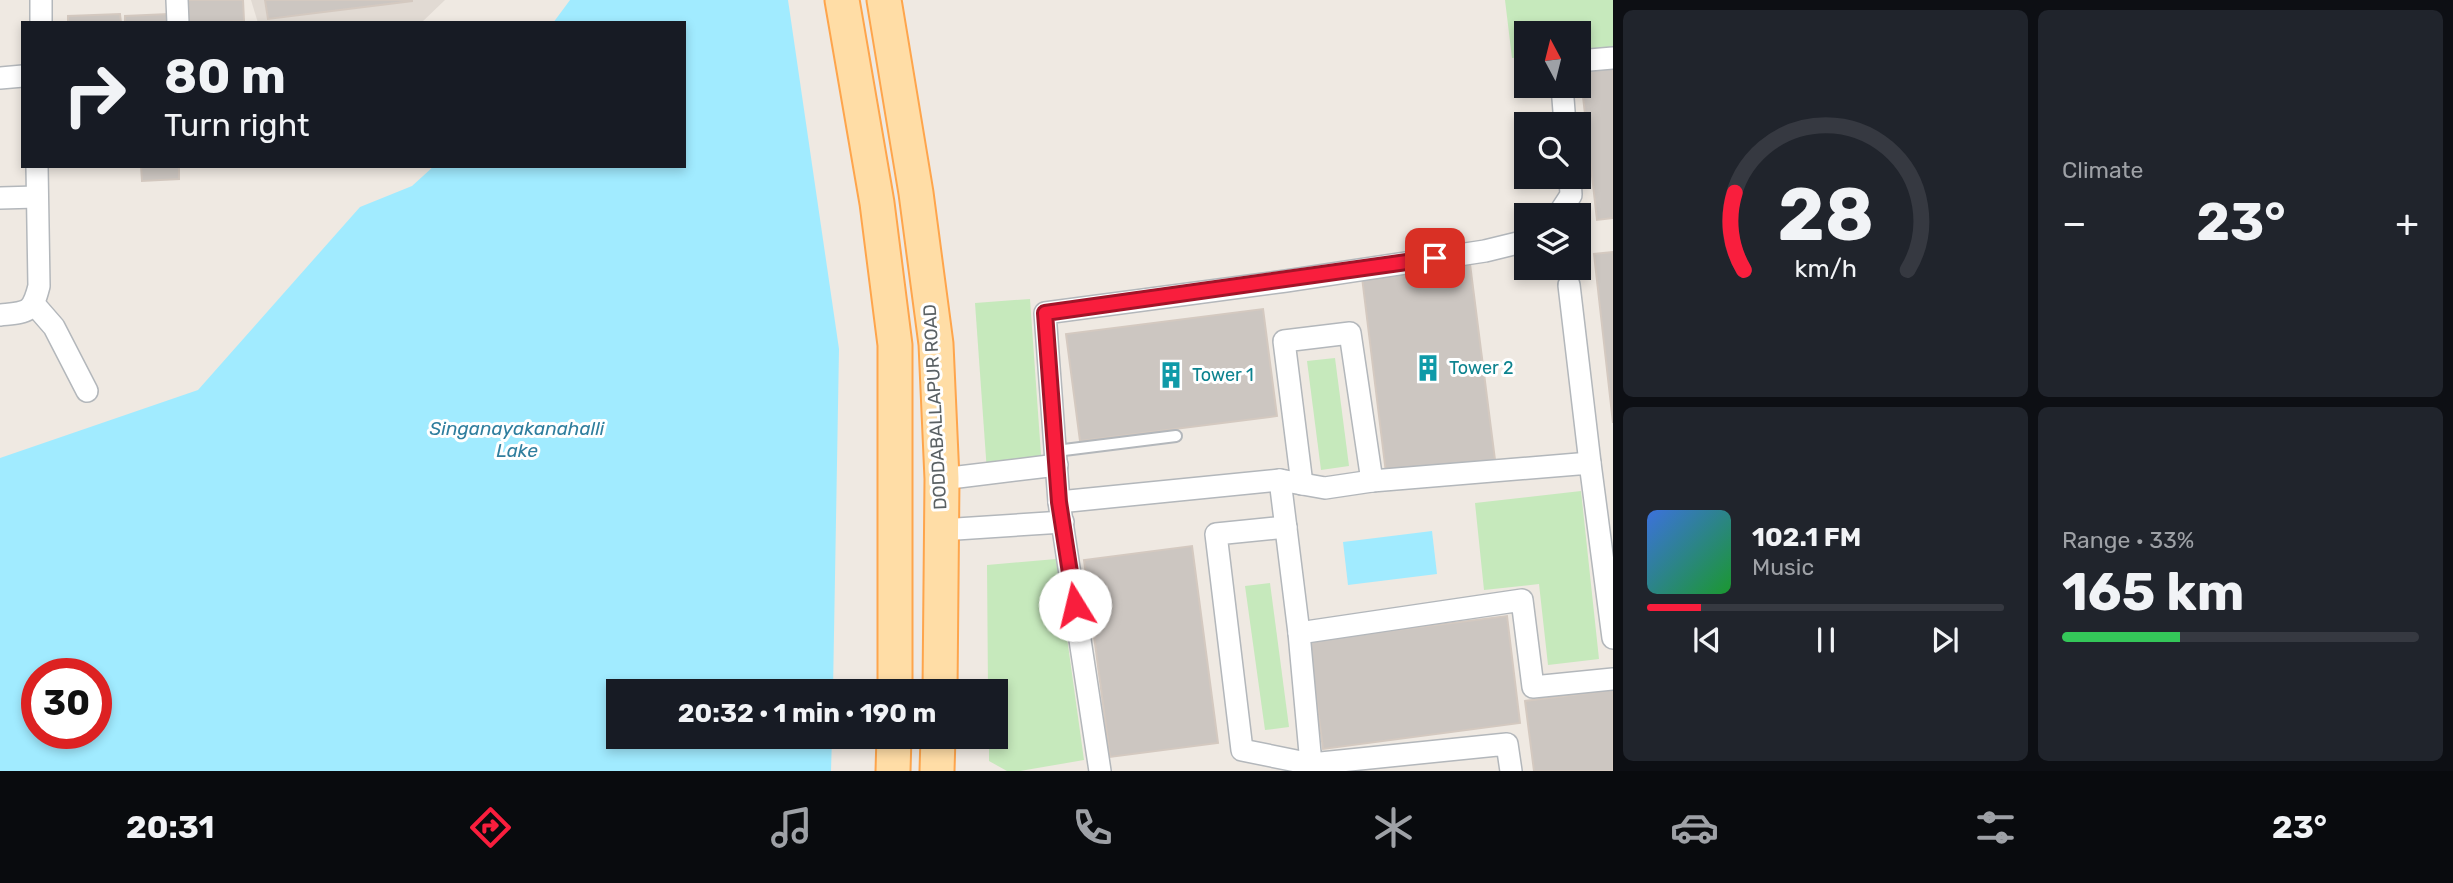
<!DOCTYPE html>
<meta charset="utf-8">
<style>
:root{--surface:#171b24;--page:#20242c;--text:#f1f3f6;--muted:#9ea1a6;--line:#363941;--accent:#f91e3d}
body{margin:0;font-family:Rubik,sans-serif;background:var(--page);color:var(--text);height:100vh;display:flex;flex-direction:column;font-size:26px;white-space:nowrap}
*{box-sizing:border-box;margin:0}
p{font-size:23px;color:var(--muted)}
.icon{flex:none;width:38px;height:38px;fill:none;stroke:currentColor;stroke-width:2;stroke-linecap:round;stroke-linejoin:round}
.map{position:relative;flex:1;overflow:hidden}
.drawer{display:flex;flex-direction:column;gap:10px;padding:10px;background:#0d0f14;width:840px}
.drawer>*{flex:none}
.top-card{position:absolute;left:21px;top:21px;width:665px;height:147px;border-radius:0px;box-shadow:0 4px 10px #0003;background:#171b24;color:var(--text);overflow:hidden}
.needle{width:46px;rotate:353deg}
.tools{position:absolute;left:1514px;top:21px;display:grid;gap:14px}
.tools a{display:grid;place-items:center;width:77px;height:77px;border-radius:0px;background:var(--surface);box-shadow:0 4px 10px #0003;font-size:35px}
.speed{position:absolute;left:21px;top:658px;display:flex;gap:14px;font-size:35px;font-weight:700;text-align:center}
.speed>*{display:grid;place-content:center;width:91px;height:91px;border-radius:50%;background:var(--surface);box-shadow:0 4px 10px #0003;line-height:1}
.speed .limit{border:10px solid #d22;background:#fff;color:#111}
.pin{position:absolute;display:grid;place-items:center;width:60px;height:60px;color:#fff;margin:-30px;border-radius:14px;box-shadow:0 4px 10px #0006}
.me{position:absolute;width:77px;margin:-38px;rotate:351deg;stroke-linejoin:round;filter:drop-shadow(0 0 5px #0008)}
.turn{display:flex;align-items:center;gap:24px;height:147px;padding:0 28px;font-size:32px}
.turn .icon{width:91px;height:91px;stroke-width:2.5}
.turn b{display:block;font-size:49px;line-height:60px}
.big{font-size:52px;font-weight:700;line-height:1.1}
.drawer .card{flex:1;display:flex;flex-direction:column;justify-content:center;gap:10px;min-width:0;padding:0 24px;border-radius:10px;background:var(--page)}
.drawer .dial{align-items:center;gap:0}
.dial svg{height:182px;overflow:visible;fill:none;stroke:var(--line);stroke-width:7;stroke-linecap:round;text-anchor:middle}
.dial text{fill:var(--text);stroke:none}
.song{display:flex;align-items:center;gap:21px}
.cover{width:84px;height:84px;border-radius:10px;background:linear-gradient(135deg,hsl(220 70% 55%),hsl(130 70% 35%))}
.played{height:7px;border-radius:4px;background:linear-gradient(90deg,var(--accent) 15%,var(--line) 15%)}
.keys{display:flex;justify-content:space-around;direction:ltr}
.heat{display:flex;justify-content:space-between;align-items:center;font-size:38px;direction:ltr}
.charge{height:10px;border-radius:5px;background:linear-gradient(90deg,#34c759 33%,var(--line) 0)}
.drawer .tiles{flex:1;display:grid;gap:10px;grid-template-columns:repeat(2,1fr)}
.trip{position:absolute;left:606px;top:679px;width:402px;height:70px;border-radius:0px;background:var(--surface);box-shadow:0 4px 10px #0003;font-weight:700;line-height:70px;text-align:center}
.dock{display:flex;height:112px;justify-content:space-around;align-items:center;background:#090b0e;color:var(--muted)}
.dock .icon{width:49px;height:49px}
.dock .on{color:var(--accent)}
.dock b{font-size:32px;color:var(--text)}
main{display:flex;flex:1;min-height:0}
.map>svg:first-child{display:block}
</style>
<main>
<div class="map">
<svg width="1613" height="771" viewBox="0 0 1613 771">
<rect width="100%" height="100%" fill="#efe9e2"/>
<!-- education -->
<polygon fill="#e1dad3" points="251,0 445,0 421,23 258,23"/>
<!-- green -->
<g fill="#c6e9bc">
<polygon points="1505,0 1613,0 1613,49 1579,52 1578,33 1526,33 1526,57 1512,58"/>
<polygon points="1030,299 1042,469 987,472 975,303"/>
<polygon points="1335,358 1349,466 1321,470 1307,361"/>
<polygon points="1581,491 1599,659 1548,665 1539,584 1484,590 1475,503"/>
<polygon points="1056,559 1084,760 1020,771 1007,771 989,761 989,737 996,737 996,691 988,691 987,565"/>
<polygon points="1270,583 1289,727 1265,730 1245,586"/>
</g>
<!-- water -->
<g fill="#a1ebff" fill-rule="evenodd">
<path d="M570,0H788L839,349L833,691H618V737H832L831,771H0V458L198,390L360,207L412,186L434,166H684V23H553ZM37,674H96V733H37Z"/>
<polygon points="1432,531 1437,574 1348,585 1343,542"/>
</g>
<!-- building -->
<g fill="#ccc6c1" stroke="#d4c9c0" stroke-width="2">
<polygon points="188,0 243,0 244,21 189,23"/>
<polygon points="265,0 412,0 412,1 268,19"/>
<polygon points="120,14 121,23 68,23 68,16"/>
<polygon points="168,14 169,23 125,23 125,16"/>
<polygon points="1613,66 1613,218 1597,220 1580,70"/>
<polygon points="141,166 179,166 179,179 142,181"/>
<polygon points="1613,252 1613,423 1594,254"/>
<polygon points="1470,264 1495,460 1386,473 1362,277"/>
<polygon points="1263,309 1277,416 1080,441 1066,334"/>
<polygon points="1192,546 1218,743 1110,757 1084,560"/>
<polygon points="1507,616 1520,723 1323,749 1309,641"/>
<polygon points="1613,690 1613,771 1534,771 1525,701"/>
</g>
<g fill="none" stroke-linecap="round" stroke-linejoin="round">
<defs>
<polyline id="lane" points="1056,451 1176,436"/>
<g id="street">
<polyline points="177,0 178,23"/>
<polyline points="41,23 41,0"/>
<polyline points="1578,61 1613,58"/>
<polyline points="0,78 23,76"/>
<polyline points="1562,86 1565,124"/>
<polyline points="0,198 37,197"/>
<polyline points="1558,215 1571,195 1570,177"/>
<polyline points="1569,285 1590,463"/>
<polyline points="34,304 54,327 87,391"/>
<path d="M0,315C27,312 32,314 39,286L37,166"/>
<polyline points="942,479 1057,465"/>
<polyline points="1280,480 1299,633 1522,600 1533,687 1613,679"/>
<polyline points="1302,484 1284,341 1350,333 1372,481"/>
<polyline points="1059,502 1280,480 1325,488 1372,481 1590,463 1613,638"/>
<polyline points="1286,527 1216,534 1242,750 1311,764"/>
<polyline points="941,530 1063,522"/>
<polyline points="1299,633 1311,764 1507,744 1511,771"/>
<polyline points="1100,771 1059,502 1045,313 1286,281 1485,251 1526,241"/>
</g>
<g id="primary">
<polyline points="842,0 877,203 895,345 895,691"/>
<polyline points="884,0 916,193 936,344 942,479 940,691"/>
<polyline points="893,771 894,737"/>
<polyline points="937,771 938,737"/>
</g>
</defs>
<!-- lane casing -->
<use href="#lane" stroke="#b3b7bb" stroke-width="14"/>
<!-- street casing -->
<use href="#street" stroke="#b3b7bb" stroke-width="24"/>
<!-- primary casing -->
<use href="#primary" stroke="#fea54c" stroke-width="37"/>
<!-- lane -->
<use href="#lane" stroke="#fff" stroke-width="10"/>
<!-- street -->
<use href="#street" stroke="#fff" stroke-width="21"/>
<!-- primary -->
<use href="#primary" stroke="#ffdda6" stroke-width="33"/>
</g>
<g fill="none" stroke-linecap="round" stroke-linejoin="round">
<defs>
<polyline id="route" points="1075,605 1059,502 1045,313 1435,258"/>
</defs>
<!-- route casing -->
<use href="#route" stroke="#a21428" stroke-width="18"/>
<!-- route -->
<use href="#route" stroke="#f91e3d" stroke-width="12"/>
</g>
<!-- icons -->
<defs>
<symbol id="building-bare" viewBox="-9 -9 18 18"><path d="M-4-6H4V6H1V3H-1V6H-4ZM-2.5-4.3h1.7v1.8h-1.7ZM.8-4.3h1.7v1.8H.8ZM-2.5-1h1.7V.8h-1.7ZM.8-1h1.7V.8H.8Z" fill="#0f9aa8" stroke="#fff" stroke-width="2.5" paint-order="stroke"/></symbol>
</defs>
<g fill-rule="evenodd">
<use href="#building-bare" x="1409" y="349" width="38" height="38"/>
<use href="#building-bare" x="1152" y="356" width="38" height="38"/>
</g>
<g text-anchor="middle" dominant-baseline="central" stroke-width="6" stroke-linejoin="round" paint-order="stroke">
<!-- culture labels -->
<g font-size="18" fill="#0d838f" stroke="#fff" text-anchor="start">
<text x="1449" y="368">Tower 2</text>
<text x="1192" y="375">Tower 1</text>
</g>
<!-- street labels -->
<g font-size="18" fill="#5a6164" stroke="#fff">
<text transform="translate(935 407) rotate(-93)">DODDABALLAPUR ROAD</text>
</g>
<!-- water labels -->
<g font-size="19" font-style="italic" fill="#2f7e9e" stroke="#fff">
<text x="517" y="428">Singanayakanahalli<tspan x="517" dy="22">Lake</tspan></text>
</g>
</g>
</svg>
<div class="tools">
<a><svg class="needle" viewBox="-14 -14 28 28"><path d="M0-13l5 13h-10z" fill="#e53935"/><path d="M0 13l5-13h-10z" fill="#9ea1a6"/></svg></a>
<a><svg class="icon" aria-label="search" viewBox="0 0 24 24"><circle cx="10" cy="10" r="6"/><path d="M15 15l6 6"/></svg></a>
<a><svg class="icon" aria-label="layers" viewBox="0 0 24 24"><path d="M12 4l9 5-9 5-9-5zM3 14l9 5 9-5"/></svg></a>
</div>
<div class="speed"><div class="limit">30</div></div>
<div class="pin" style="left:1435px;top:258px;background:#d93025"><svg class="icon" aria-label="arrive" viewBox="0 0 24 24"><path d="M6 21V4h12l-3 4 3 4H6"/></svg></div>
<svg class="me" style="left:1075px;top:605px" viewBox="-20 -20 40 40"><circle r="19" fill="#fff"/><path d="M0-13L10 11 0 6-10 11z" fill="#f91e3d"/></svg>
<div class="trip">20:32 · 1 min · 190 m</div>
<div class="top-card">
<div class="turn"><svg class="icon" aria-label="right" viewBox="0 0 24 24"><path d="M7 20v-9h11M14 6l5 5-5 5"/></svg><div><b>80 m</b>Turn right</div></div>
</div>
</div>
<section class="drawer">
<div class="tiles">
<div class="card dial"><svg viewBox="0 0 100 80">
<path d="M14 69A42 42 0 1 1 86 69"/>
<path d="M14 69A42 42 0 0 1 10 35" stroke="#f91e3d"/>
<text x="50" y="56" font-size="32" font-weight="700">28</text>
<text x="50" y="72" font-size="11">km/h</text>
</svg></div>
<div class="card"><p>Climate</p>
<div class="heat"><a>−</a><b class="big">23°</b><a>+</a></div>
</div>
<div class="card">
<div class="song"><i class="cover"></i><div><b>102.1 FM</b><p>Music</p></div></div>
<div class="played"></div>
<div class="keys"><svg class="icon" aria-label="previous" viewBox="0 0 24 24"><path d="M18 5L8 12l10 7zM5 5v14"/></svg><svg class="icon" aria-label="pause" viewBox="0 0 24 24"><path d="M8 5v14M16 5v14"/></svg><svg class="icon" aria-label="next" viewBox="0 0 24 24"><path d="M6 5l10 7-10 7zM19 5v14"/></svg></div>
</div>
<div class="card"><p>Range · 33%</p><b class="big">165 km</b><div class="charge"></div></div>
</div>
</section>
</main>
<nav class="dock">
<b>20:31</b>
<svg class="icon on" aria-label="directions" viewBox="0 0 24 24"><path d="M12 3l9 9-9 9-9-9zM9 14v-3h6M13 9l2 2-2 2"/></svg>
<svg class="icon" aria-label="music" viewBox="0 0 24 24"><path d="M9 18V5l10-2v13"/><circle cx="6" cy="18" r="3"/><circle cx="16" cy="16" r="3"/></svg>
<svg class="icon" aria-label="phone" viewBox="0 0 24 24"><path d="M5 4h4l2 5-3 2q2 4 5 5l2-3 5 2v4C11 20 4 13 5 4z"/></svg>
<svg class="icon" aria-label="climate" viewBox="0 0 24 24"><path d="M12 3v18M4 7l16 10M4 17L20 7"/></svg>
<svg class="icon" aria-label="car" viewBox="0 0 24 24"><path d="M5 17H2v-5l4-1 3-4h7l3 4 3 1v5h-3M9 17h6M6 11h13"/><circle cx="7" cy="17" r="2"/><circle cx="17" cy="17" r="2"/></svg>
<svg class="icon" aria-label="filters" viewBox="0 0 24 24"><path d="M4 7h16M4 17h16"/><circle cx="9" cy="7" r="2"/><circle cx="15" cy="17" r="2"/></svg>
<b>23°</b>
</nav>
